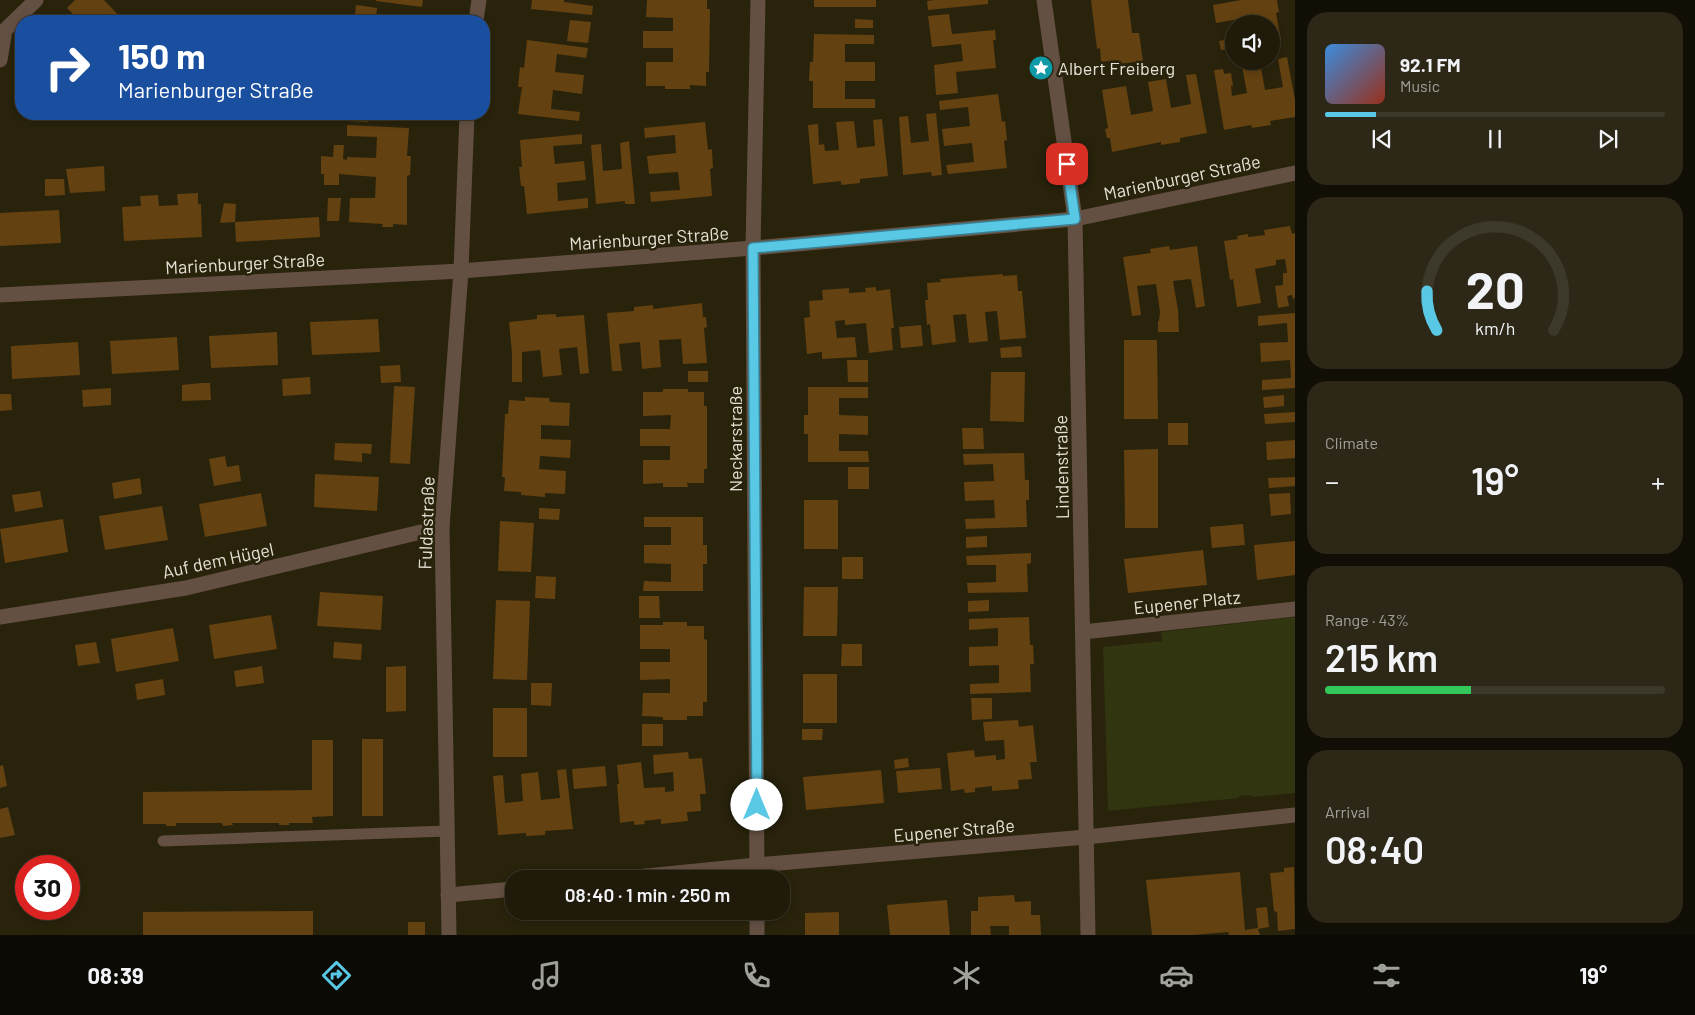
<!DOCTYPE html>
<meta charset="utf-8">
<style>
:root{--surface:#1f1a09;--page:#2c2717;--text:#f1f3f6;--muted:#a1a19c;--line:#3c382a;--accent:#59c8e5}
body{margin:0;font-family:Barlow,sans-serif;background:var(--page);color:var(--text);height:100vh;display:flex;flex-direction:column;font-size:19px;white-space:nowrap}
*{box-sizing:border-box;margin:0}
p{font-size:16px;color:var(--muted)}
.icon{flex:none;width:28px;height:28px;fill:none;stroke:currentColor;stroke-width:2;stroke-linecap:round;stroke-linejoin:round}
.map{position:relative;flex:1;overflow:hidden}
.drawer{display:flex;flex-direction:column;gap:12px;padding:12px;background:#110e05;width:400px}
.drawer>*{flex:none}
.banner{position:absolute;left:15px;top:15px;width:475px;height:105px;border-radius:20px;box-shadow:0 2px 8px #0003,0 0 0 1px var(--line);background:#1a4fa0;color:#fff;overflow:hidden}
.controls{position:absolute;left:1225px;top:15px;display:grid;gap:10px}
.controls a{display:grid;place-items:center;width:55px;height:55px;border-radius:50%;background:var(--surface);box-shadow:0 2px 8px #0003,0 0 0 1px var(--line);font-size:25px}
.speed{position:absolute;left:15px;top:855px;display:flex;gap:10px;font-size:25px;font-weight:700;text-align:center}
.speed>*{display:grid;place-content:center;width:65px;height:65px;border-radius:50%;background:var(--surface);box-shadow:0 2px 8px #0003,0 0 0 1px var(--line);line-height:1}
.speed .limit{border:8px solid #d22;background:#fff;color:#111}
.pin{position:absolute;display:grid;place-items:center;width:42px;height:42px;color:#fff;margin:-21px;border-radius:10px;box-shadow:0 2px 8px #0006}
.me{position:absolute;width:55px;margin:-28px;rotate:0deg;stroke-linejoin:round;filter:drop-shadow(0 0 4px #0008)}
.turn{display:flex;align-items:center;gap:18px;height:105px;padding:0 20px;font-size:22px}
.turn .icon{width:65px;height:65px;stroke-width:2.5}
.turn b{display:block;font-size:35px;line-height:42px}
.big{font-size:38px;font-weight:600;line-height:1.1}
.drawer .tile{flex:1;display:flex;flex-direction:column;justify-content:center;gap:8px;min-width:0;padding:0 18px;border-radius:20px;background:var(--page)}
.drawer .dial{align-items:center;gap:0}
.dial svg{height:130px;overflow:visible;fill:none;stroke:var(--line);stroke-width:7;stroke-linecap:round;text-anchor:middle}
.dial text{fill:var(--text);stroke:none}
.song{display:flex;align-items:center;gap:15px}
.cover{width:60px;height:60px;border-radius:8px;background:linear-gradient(135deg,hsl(210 70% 55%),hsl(10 70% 35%))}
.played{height:5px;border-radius:2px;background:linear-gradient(90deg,var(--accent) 15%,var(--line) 15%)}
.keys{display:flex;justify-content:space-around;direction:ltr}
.heat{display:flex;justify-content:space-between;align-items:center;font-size:28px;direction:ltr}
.charge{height:8px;border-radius:4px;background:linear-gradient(90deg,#34c759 43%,var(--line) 0)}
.trip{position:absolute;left:505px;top:870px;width:285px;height:50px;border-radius:20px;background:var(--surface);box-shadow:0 2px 8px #0003,0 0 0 1px var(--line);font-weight:600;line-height:50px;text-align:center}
.menu{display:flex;height:80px;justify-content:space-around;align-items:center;background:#0c0a04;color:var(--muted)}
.menu .icon{width:35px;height:35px}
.menu .on{color:var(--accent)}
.menu b{font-size:22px;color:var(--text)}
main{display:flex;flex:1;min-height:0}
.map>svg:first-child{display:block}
</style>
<main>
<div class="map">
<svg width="1295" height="935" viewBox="0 0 1295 935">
<rect width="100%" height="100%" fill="#29230c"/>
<!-- green -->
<polygon fill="#313510" points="1295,617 1295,793 1253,797 1252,795 1239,796 1239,798 1107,811 1108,809 1103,647 1162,641 1161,632"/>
<!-- building -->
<g fill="#634110">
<polygon points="75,0 104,0 124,21 80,21 67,8"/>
<polygon points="376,0 423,0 422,7 376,1"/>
<polygon points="532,0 564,0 564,2 593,6 592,15 531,9"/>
<polygon points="647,0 707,0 707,9 710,9 709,72 706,72 706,86 690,85 690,89 665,89 665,86 646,86 646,62 673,62 673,48 643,48 643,31 673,31 673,18 646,17"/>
<rect x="814" y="0" width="62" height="7"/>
<polygon points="934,0 988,0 988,4 928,10 927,1"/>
<polygon points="1091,0 1128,0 1132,33 1139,33 1143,61 1118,64 1118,60 1101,62 1100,48 1097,49"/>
<polygon points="1241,0 1277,0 1279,12 1276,13 1281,40 1271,42 1271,24 1245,24 1244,18 1216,23 1213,5"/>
<polygon points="356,5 377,8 376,18 355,15"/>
<polygon points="949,14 952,34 995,30 996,40 993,40 996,68 956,72 958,93 936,95 934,65 963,61 961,44 932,47 928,16"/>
<polygon points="855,19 873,20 873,28 855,28"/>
<polygon points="570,20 591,22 588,43 567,41"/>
<polygon points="814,34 874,35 874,44 845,44 845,62 875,62 875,81 845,81 845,99 875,99 875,108 813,108 813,81 809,81 810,62 813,62"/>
<polygon points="1234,38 1234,48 1221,50 1219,41"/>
<polygon points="527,40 588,48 586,58 557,54 555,72 584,75 582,94 553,90 551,109 580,112 579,121 518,114 522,87 518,87 520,67 524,68"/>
<polygon points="1287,57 1295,100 1295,117 1270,121 1271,125 1252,128 1251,125 1224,130 1214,70 1223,69 1224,74 1231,73 1233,86 1231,86 1232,96 1247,93 1242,66 1260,62 1265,90 1283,87 1278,59"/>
<polygon points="1196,74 1207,133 1180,138 1180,142 1161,145 1161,142 1112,152 1110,138 1107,138 1105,129 1108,128 1102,90 1126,86 1131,115 1153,111 1148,82 1166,79 1171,108 1191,104 1186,75"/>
<polygon points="998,94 1002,122 1005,121 1007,140 1004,141 1007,168 948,174 946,165 974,162 972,143 944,146 942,129 970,126 968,107 940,110 939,101"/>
<polygon points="936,113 942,175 932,176 931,172 903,175 899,117 908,116 911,143 929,141 926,114"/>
<polygon points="347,114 369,114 368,122 347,121"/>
<polygon points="882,119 888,176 860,179 860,183 851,184 841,185 841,181 813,184 808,125 818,124 819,145 824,144 825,151 839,150 836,122 854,121 857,148 875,146 873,120"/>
<polygon points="705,122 708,150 712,149 713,168 710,169 712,196 651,202 650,192 680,190 678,172 649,174 647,156 676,153 675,135 645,138 644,128"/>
<polygon points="347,125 409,128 407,156 411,156 410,175 407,176 407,225 393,224 393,227 382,227 383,224 349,222 350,198 375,198 376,177 339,174 339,185 324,185 324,174 321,174 321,156 333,157 334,145 344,145 343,159 347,160 347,157 376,158 377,137 347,136"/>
<polygon points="582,134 582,144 553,146 555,164 584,161 586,180 557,183 558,201 588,198 588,208 527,214 524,186 521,186 520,177 519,167 522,167 520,140"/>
<polygon points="629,141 635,204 625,204 625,201 596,204 591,145 601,144 603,171 622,169 620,143"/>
<polygon points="104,166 105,191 70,193 66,169"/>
<polygon points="45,179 64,179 65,195 45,196"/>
<polygon points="198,193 198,204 201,204 202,237 124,241 122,207 141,206 140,196 158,195 159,206 178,205 177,194"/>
<polygon points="328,198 341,198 339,221 327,221"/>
<polygon points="224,203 236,204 235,222 220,223"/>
<polygon points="59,210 61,243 0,246 0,213"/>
<polygon points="319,217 320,237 236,242 235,222"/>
<polygon points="1290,226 1292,234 1295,233 1295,298 1293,299 1292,295 1287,296 1289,306 1278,308 1275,286 1283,285 1283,273 1287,273 1285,259 1276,260 1276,265 1255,269 1261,303 1237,307 1233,279 1230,280 1224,241 1238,239 1237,236 1248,234 1248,237 1265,235 1264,230"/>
<polygon points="1169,246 1170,250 1197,246 1205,306 1196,308 1191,279 1173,281 1178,310 1179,332 1158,332 1158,321 1165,321 1159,321 1160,312 1156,284 1137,286 1141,315 1132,316 1123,257 1151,253 1150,249"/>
<polygon points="1003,274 1003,276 1017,275 1018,291 1022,291 1026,338 1000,340 997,311 985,312 988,341 969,343 966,314 953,315 956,342 932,345 930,324 927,325 925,300 928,300 927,283 941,282 940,279"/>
<polygon points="876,287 876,291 890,289 894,328 891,328 893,350 869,353 866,323 845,325 845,320 835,321 837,338 855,337 857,357 822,359 822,352 807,354 804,318 810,317 809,301 823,300 822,290 849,288 849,293 866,292 865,288"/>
<polygon points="702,303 703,317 706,317 707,327 704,328 707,363 683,364 681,339 659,340 661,367 642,369 640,342 619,344 622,371 612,371 607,313 634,311 634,307 653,305 653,309"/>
<polygon points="1295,313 1295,388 1262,390 1262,380 1291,378 1290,360 1261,362 1260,343 1288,342 1287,323 1258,326 1258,316"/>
<polygon points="556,314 556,317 584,315 589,373 580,374 577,347 559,349 562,375 543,377 540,350 522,352 522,382 512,382 512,353 509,322 537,319 537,315"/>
<polygon points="378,319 380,352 312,355 310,322"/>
<polygon points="921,325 923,346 901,348 899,327"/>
<polygon points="277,332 278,365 211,368 209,336"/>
<polygon points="177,337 179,370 112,374 110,341"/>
<polygon points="1124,340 1157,340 1158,419 1124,419"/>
<polygon points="78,342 80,375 12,379 11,346"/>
<polygon points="1021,346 1022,357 1001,358 1000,348"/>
<polygon points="847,360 868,360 868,382 848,382"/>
<polygon points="400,365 401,382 381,383 380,366"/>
<rect x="688" y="371" width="20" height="11"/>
<polygon points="991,372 1025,372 1024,422 990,421"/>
<polygon points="310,377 311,394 283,396 282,379"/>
<polygon points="201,383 210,383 211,400 182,401 182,385"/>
<polygon points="394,386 415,387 410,464 390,463"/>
<polygon points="808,387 868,387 868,398 839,398 839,415 868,416 868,435 839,434 839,451 868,451 869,462 808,462 808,434 804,434 804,415 808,415"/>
<polygon points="111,388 111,405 83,407 82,390"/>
<polygon points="663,389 688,389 688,392 704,392 704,406 707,406 707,469 704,469 704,483 687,483 688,487 663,487 663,483 643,484 643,460 670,460 670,446 640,446 640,429 670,429 671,415 643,416 643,392 663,392"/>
<polygon points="0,394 11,394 12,410 0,411"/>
<polygon points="1284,395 1284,406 1264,408 1263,397"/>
<polygon points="525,397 549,398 550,402 570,403 569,426 541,425 541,439 571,440 570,458 540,456 539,469 566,471 565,494 545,493 545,497 521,495 521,492 504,491 505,477 502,477 505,414 508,414 509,400 525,401"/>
<polygon points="1295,412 1295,422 1265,424 1264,414"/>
<rect x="1168" y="423" width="20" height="22"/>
<polygon points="962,428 983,428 984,449 963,449"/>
<polygon points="1295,440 1295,458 1267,460 1266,442"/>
<polygon points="335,443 372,444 371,454 362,453 362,462 334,460"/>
<polygon points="1158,449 1158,528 1125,528 1124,450"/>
<polygon points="1024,453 1025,480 1029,480 1029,500 1026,500 1027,527 966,529 965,519 995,518 994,500 965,501 964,482 994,481 993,464 964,465 963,454"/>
<polygon points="225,456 227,467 239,465 241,481 214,486 209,459"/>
<rect x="848" y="467" width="21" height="22"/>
<polygon points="315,474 379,477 377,511 314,507"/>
<polygon points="1295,477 1295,486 1269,488 1268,478"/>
<polygon points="140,478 142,494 114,499 112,483"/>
<polygon points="40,491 43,507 15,512 12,495"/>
<polygon points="261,493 267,526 205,537 199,504"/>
<polygon points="1290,493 1291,514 1271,516 1269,494"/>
<rect x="804" y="500" width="34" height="49"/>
<polygon points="162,506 168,540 105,550 99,516"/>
<polygon points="539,508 560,509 559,520 539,519"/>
<polygon points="644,517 703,517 703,545 707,545 707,564 703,564 703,591 643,591 644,581 671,582 671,564 644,563 644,545 671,545 671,527 644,527"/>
<polygon points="63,519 68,552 5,563 0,529"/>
<polygon points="500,521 534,523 531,572 498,571"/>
<polygon points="1243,524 1245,545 1212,548 1210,527"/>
<polygon points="987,536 987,547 966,548 966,537"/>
<polygon points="1295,541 1295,575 1257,580 1254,545"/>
<polygon points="1203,550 1207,585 1128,593 1124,559"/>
<polygon points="1031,553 1031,563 1027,564 1028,592 968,593 967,583 996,582 996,565 967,565 966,556"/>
<rect x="842" y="557" width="21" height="22"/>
<polygon points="536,576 556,577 555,599 535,598"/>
<polygon points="804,587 838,587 837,636 803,636"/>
<polygon points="320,592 383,596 381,630 317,626"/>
<polygon points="639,596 659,596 660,618 639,618"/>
<polygon points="496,600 530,601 527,680 493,679"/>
<polygon points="989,600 989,611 968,612 968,601"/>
<polygon points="271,615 277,649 214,659 209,625"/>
<polygon points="1029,617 1030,645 1033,645 1034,664 1030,664 1031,692 970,694 970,684 999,683 999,665 969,666 969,647 998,646 998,628 969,630 969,619"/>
<polygon points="663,622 687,622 687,626 704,626 704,639 707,640 707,702 703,702 703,716 687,716 687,720 663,720 663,717 642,716 643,693 670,693 670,679 640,680 640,662 670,662 670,649 640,649 640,625 663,625"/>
<polygon points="173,628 179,661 116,672 111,639"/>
<polygon points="96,642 100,663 78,666 75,645"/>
<polygon points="334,642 362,644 361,660 333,658"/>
<polygon points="842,644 862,644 862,666 841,666"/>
<polygon points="262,666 264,683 236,687 234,671"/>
<polygon points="406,666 406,711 386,712 386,667"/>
<rect x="803" y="674" width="34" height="49"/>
<polygon points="163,679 165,695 137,700 135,684"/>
<polygon points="531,683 552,683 551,706 531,705"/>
<polygon points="971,698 992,698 992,719 972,720"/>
<rect x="493" y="708" width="34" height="49"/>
<polygon points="1018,720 1019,727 1033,725 1037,762 1030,762 1032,779 1018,780 1019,789 992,791 992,786 975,788 975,792 965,793 964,789 951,791 947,753 974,750 975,757 996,755 996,760 1005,759 1004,740 985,741 983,722"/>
<rect x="642" y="724" width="21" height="22"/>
<polygon points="802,729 823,729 822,740 802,740"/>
<rect x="362" y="739" width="21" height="77"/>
<polygon points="312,740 333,740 333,816 312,817 313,823 289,823 289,825 279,825 279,823 232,823 233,825 223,826 222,823 176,823 176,826 166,826 166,824 143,824 143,792 312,790"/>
<polygon points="688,752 689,759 702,758 706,794 700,794 701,811 687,812 688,821 661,824 661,819 644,821 645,824 634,825 634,821 620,823 617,784 619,784 617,765 641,762 644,788 665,787 665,792 674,791 673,772 654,774 653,755"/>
<polygon points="908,758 909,767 895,769 894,760"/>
<polygon points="3,765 7,786 0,788 0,766"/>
<polygon points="605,766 607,786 574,789 572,769"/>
<polygon points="940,768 942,789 898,793 896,771"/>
<polygon points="566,769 573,829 545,831 545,835 526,836 526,833 498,835 493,776 503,775 505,803 523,801 521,774 538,772 541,800 560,798 557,770"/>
<polygon points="881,770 884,803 806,810 803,777"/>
<polygon points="8,807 15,835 0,838 0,809"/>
<polygon points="1294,867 1295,929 1278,931 1277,912 1274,911 1270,873 1284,872 1284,868"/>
<polygon points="1240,872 1245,930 1258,928 1256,908 1267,907 1269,927 1258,929 1260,935 1229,935 1228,932 1193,935 1152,935 1146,880"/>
<polygon points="1014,895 1015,902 1031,901 1031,915 1040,915 1041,935 1009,935 1009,926 990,926 991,935 971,935 971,911 978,911 978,897"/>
<polygon points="947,900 950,935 890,935 887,905"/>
<polygon points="313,911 313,935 143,935 143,912"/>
<polygon points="839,912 839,935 805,935 805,913"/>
<rect x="408" y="922" width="17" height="13"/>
</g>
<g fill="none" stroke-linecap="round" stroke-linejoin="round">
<!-- lane -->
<polyline stroke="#645043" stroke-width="11" points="163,841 447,831"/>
<!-- street -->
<g stroke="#645043" stroke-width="15">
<polyline points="1044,0 1075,219 1088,935"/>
<polyline points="476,21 479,0"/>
<polyline points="0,60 5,30 36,0"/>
<polyline points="0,295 461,271 753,248 1075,219 1295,173"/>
<polyline points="0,617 186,588 442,527"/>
<polyline points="1083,632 1295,609"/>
<polyline points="616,879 757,865 1086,837 1295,815"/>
<polyline points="757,879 753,248 758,0"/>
<polyline points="448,895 514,889"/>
<polyline points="449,935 442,527 461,271 467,114"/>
<polyline points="757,935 757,911"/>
</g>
</g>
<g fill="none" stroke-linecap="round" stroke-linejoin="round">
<defs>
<polyline id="route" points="757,805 753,248 1075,219 1067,164"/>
</defs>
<!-- route casing -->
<use href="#route" stroke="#3a8295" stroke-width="12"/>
<!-- route -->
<use href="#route" stroke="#59c8e5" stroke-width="9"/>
</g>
<!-- icons -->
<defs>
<symbol id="sight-disc" viewBox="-11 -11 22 22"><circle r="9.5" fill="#0f9aa8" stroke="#29230c"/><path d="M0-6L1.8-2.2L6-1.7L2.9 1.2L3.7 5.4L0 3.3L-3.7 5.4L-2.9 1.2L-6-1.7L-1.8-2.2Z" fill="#fff"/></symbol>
</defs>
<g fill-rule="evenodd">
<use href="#sight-disc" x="1027" y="54" width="28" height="28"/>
</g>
<g text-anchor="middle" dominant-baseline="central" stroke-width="5" stroke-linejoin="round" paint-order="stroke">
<!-- poi labels -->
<g font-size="18" fill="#e5e1d4" stroke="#29230c" text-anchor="start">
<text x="1058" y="68">Albert Freiberg</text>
</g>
<!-- street labels -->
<g font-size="18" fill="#e5e1d4" stroke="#29230c">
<text transform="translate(1182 177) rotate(-12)">Marienburger Straße</text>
<text transform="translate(649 238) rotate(-4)">Marienburger Straße</text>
<text transform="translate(245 263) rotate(-3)">Marienburger Straße</text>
<text transform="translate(735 439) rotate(-90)">Neckarstraße</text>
<text transform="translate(1061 467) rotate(-91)">Lindenstraße</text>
<text transform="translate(426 523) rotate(-88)">Fuldastraße</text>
<text transform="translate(218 560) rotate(-12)">Auf dem Hügel</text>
<text transform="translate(1187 602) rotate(-6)">Eupener Platz</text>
<text transform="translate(954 830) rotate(-5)">Eupener Straße</text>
</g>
</g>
</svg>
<div class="controls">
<a><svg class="icon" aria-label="sound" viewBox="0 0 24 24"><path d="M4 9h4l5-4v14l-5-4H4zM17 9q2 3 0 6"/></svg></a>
</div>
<div class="speed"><div class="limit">30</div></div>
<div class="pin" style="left:1067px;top:164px;background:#d93025"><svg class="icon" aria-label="arrive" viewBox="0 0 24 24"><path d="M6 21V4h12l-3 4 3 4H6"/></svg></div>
<svg class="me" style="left:757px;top:805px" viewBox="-20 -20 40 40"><circle r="19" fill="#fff"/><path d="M0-13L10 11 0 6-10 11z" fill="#59c8e5"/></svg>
<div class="trip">08:40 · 1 min · 250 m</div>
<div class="banner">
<div class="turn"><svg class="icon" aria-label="right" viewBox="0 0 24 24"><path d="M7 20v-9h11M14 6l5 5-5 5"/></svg><div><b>150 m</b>Marienburger Straße</div></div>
</div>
</div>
<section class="drawer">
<div class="tile">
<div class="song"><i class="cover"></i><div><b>92.1 FM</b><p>Music</p></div></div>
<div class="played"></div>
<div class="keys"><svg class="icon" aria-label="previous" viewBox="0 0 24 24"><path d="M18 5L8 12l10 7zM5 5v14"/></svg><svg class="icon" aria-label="pause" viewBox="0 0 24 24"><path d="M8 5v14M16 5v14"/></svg><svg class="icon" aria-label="next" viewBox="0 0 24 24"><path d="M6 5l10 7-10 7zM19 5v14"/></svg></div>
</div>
<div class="tile dial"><svg viewBox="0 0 100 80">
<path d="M14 69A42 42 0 1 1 86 69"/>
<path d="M14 69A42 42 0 0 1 8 45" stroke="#59c8e5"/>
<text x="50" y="56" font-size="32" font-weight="700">20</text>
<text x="50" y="72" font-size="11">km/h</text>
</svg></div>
<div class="tile"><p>Climate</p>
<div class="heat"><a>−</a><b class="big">19°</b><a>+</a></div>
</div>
<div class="tile"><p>Range · 43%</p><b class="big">215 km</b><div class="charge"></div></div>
<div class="tile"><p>Arrival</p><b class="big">08:40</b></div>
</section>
</main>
<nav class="menu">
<b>08:39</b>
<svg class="icon on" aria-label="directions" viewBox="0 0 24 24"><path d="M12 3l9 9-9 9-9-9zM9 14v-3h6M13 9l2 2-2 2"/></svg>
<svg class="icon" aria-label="music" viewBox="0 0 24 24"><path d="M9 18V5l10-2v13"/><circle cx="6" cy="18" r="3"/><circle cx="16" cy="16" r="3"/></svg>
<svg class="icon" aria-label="phone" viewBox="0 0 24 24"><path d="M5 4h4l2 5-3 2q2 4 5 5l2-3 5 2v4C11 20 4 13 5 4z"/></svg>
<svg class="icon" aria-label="climate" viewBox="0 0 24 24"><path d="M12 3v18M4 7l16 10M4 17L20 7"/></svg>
<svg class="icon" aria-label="car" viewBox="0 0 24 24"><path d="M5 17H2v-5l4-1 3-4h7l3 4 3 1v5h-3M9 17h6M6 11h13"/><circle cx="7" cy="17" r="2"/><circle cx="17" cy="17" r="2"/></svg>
<svg class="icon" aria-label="filters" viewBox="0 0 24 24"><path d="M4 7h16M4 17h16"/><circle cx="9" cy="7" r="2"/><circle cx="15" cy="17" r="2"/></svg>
<b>19°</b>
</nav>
